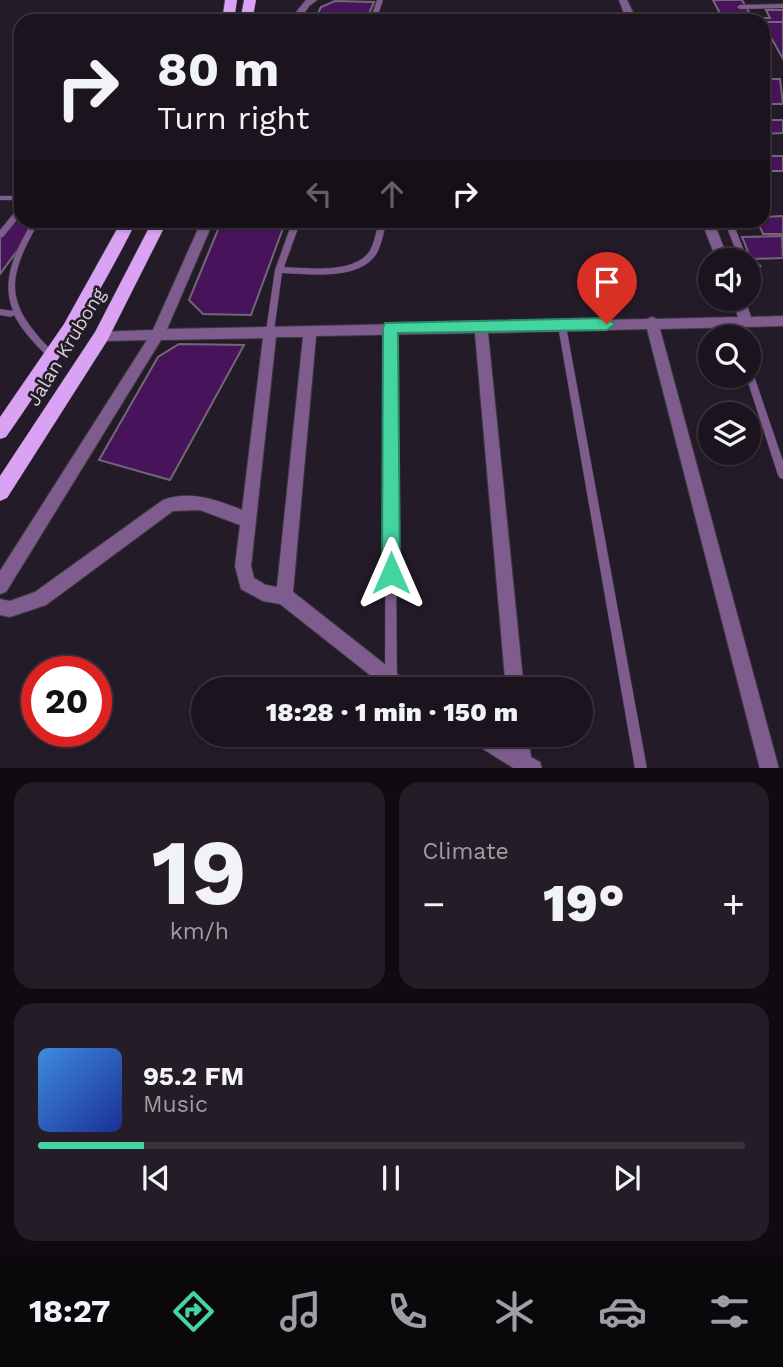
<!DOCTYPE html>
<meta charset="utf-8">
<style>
:root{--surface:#1b141e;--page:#241d27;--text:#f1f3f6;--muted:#a09ea4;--line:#39333c;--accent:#43d4a0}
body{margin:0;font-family:"Work Sans",sans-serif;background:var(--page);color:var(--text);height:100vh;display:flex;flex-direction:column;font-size:26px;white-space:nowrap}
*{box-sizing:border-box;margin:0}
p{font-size:23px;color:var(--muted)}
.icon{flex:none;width:38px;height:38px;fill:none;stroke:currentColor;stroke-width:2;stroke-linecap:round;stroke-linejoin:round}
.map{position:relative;height:768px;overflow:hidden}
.drawer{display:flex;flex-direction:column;gap:14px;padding:14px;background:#0f0b10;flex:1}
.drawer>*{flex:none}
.banner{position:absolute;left:14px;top:14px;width:756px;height:214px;border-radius:21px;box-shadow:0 2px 5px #0004,0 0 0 2px var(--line);background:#1b141e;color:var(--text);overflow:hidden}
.fabs{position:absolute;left:698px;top:248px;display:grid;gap:14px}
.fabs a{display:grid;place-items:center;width:63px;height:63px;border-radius:50%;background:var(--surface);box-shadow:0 2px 5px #0004,0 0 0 2px var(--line);font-size:35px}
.speed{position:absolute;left:21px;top:656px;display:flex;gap:14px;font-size:35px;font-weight:700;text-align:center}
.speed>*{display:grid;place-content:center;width:91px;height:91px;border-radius:50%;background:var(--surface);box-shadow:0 2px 5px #0004,0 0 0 2px var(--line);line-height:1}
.speed .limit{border:10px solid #d22;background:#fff;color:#111}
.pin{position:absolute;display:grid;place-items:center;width:60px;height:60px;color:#fff;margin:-72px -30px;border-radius:50% 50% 50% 0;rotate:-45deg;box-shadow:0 0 7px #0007}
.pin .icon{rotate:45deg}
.me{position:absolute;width:77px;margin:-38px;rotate:0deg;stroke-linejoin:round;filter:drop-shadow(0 0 5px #0008)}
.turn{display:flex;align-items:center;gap:24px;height:147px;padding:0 28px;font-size:32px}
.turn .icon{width:91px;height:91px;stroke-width:2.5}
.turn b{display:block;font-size:49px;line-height:60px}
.lanes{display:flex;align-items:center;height:66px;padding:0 28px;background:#0003;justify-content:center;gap:35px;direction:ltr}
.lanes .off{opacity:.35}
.big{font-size:52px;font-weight:800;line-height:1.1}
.drawer .card{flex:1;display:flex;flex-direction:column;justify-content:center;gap:10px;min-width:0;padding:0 24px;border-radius:21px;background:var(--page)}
.drawer .dial{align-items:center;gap:0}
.dial b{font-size:91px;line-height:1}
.song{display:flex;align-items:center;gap:21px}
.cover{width:84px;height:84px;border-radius:10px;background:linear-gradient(135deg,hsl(210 70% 55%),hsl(230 70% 35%))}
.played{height:7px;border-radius:4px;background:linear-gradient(90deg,var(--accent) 15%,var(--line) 15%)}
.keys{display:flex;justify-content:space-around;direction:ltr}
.heat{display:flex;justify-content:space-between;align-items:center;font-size:38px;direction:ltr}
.drawer .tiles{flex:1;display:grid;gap:14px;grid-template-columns:1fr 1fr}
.card:last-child{grid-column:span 2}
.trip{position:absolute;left:191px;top:677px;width:402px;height:70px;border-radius:35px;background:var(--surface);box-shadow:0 2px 5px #0004,0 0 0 2px var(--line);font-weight:800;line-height:70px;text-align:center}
.tabs{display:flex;height:112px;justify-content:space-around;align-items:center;background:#0b080c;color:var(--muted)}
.tabs .icon{width:49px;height:49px}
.tabs .current{color:var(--accent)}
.tabs b{font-size:32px;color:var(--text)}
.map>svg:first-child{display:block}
</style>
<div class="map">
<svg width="783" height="769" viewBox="0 0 783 769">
<rect width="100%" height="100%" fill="#241b28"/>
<!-- building -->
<g fill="#47135b" stroke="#716776" stroke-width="2">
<polygon points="713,0 742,0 754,21 724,21"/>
<polygon points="335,1 374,2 366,21 314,21 321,7"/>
<polygon points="766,10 783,10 783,22 763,22 760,18 770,18"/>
<polygon points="763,22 783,22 783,59 763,23"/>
<polygon points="763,79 780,79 783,104 763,104"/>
<polygon points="763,120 783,120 783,133 763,134"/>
<rect x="763" y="156" width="20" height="15"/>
<polygon points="21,213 21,220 40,220 0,274 0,232"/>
<polygon points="783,216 783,234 763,234 757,220 763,220 763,217"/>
<polygon points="222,220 286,220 251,315 203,314 189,300"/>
<polygon points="782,236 783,258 751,259 742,237"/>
<polygon points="179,344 244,345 170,480 99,460 158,357"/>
</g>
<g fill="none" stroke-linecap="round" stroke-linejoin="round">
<defs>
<g id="lane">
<polygon points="377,0 383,0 376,21 370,21"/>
<polygon points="783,4 783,8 740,9 737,7 740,5"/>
<rect x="0" y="196" width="21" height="4"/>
<polygon points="21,207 21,215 3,237 0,238 0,230 18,208"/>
<path d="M33,220H40C5,281 4,303 55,354L56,356L55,358H49C36,345 23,332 14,315L11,317L0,315V309L13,311C0,279 17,248 33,220Z"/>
<path d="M293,220H301L284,267C308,268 353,274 369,252C375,243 376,231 379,220H387C384,231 382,243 377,253C360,281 310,274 282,273L274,331L270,334L266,331L275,270Z"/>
<polygon points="724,220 732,220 748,261 740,261"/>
<polygon points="749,263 758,263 762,266 758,269 749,269"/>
<polygon points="731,317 735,320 741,338 733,338 727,320"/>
<polygon points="562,323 566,326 647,769 635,769 558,326"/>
<polygon points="390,325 394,328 397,679 395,683 391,685 387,683 385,679 386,328"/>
<polygon points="749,369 752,371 753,373 783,461 783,479 780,478 778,475 746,376 749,376"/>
</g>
<g id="street">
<polygon points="306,0 317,0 309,6 299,21 289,21"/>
<polygon points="619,0 627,0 637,21 627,21"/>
<path d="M202,220H214L167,329L647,319L652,317L657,319L738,317L732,299H745L751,317L783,316V326L660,329L779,769H760L647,329L488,333L524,690H506L475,333L316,336L293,592L410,684L413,690H389L280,604L263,601L241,589L235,566L240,525L200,510L173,511L46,605L10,617L0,615V599L10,601L35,592L163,500C190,490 217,500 242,510L263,338L161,340L6,592L0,594V571L147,340L101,341L96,340L94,336L96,332L153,330ZM276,337H303L277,587L266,585L254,578L251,566Z"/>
<polygon points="701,220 713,220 729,261 717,261"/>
<polygon points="470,735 496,735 511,744 510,735 528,735 531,757 540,762 542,769 515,769 472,742"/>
</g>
<g id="primary">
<polygon points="225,0 237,0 234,21 222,21"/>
<polygon points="244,0 256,0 252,21 240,21"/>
<path d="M122,220H137C99,296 55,367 6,437L0,439V417L64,324Z"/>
<polygon points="153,220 168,220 107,341 7,498 0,501 0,476 95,332"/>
</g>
</defs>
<!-- lane casing -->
<use href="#lane" stroke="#403844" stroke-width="1"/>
<!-- street casing -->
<use href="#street" stroke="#403844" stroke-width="2"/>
<!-- primary casing -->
<use href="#primary" stroke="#403844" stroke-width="1"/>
<!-- lane -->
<use href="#lane" fill="#7e5d8e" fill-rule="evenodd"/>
<!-- street -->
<use href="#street" fill="#7e5d8e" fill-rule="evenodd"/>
<!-- primary -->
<use href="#primary" fill="#d9a2f3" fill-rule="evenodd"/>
</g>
<!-- route -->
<polygon fill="#43d4a0" stroke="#2c8a68" stroke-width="2" points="607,318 615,324 607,330 398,333 400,573 398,579 391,582 385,579 382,573 383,328 385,323"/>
<g text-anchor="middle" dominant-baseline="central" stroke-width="5" stroke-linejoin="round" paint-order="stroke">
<!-- street labels -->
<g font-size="19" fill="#d5cfd8" stroke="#241b28">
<text transform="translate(66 347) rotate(-59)">Jalan Krubong</text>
</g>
</g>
</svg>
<div class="fabs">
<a><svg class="icon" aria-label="sound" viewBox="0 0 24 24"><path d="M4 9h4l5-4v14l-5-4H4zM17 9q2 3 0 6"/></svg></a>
<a><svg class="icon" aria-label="search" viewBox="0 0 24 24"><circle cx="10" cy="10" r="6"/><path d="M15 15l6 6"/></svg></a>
<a><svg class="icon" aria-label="layers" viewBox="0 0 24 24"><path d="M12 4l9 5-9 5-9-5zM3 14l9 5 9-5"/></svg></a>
</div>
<div class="speed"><div class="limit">20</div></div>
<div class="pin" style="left:607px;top:324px;background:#d93025"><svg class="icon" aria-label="arrive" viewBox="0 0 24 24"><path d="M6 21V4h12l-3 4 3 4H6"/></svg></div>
<svg class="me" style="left:391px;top:573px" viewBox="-20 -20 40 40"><path d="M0-17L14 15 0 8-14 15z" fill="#43d4a0" stroke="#fff" stroke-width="4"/></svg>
<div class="trip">18:28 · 1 min · 150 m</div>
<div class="banner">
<div class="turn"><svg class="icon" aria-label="right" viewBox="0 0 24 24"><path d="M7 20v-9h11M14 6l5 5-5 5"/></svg><div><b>80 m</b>Turn right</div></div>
<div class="lanes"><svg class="icon off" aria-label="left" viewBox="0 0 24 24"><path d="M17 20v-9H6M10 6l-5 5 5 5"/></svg><svg class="icon off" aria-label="ahead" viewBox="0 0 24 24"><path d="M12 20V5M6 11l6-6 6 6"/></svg><svg class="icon" aria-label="right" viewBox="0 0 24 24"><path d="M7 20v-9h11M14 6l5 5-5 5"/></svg></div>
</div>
</div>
<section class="drawer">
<div class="tiles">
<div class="card dial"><b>19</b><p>km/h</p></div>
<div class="card"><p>Climate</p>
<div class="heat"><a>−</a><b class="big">19°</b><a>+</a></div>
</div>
<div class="card">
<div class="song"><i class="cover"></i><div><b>95.2 FM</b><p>Music</p></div></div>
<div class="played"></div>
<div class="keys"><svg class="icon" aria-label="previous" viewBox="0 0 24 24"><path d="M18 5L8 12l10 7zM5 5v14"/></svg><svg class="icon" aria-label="pause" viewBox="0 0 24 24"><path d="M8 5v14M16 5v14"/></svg><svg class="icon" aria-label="next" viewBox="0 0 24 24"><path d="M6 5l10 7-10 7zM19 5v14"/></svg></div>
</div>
</div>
</section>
<nav class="tabs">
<b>18:27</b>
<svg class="icon current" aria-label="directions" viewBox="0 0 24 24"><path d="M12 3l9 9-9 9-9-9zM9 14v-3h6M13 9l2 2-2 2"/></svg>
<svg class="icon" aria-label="music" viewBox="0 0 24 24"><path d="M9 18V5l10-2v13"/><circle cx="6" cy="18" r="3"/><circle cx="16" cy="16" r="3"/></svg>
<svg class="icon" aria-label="phone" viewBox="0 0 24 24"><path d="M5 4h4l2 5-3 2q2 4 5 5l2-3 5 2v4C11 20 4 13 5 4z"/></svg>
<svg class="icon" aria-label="climate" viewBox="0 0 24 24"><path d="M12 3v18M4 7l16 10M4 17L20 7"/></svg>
<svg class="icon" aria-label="car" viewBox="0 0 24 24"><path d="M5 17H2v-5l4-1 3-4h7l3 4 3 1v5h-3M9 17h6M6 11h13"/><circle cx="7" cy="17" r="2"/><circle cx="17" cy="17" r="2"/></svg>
<svg class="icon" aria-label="filters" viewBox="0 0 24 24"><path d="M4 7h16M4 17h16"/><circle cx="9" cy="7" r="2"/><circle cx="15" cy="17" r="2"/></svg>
</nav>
